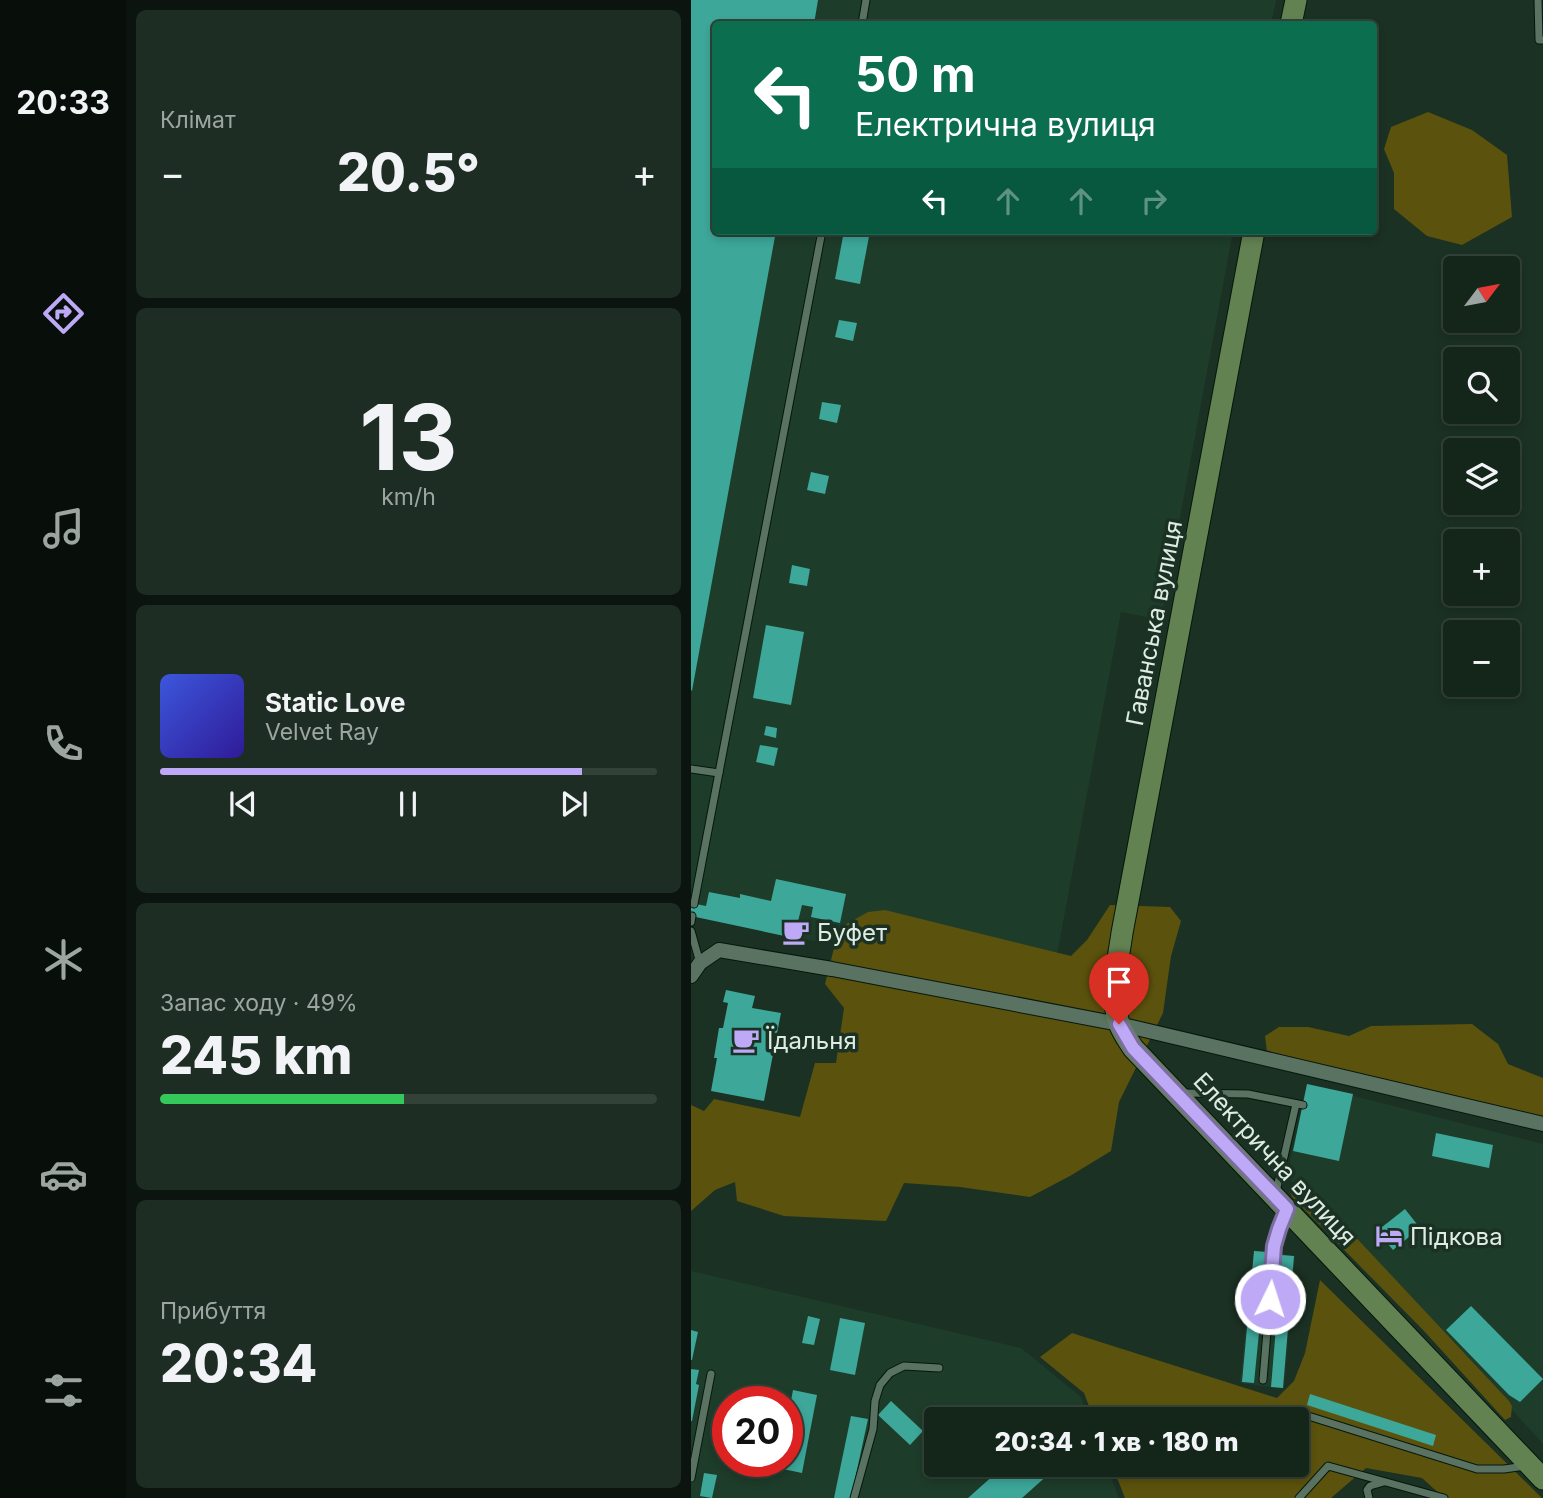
<!DOCTYPE html>
<html lang="uk">
<meta charset="utf-8">
<style>
:root{--surface:#14251a;--page:#1d2d23;--text:#f1f3f6;--muted:#9da5a2;--line:#334239;--accent:#bda9f5}
body{margin:0;font-family:Inter,sans-serif;background:var(--page);color:var(--text);height:100vh;display:flex;flex-direction:column;font-size:26px;white-space:nowrap}
*{box-sizing:border-box;margin:0}
p{font-size:23px;color:var(--muted)}
.icon{flex:none;width:38px;height:38px;fill:none;stroke:currentColor;stroke-width:2;stroke-linecap:round;stroke-linejoin:round}
.map{position:relative;flex:1;overflow:hidden}
.sheet{display:flex;flex-direction:column;gap:10px;padding:10px;background:#0b140e;width:565px}
.sheet>*{flex:none}
.banner{position:absolute;left:21px;top:21px;width:665px;height:214px;border-radius:7px;box-shadow:0 4px 10px #0003,0 0 0 2px var(--line);background:#0b6e4f;color:#fff;overflow:hidden}
.needle{width:46px;rotate:58deg}
.tools{position:absolute;left:752px;top:256px;display:grid;gap:14px}
.tools a{display:grid;place-items:center;width:77px;height:77px;border-radius:7px;background:var(--surface);box-shadow:0 4px 10px #0003,0 0 0 2px var(--line);font-size:35px}
.speed{position:absolute;left:21px;top:1386px;display:flex;gap:14px;font-size:35px;font-weight:700;text-align:center}
.speed>*{display:grid;place-content:center;width:91px;height:91px;border-radius:50%;background:var(--surface);box-shadow:0 4px 10px #0003,0 0 0 2px var(--line);line-height:1}
.speed .limit{border:10px solid #d22;background:#fff;color:#111}
.pin{position:absolute;display:grid;place-items:center;width:60px;height:60px;color:#fff;margin:-72px -30px;border-radius:50% 50% 50% 0;rotate:-45deg;box-shadow:0 0 7px #0007}
.pin .icon{rotate:45deg}
.me{position:absolute;width:77px;margin:-38px;rotate:4deg;stroke-linejoin:round;filter:drop-shadow(0 0 5px #0008)}
.turn{display:flex;align-items:center;gap:24px;height:147px;padding:0 28px;font-size:32px}
.turn .icon{width:91px;height:91px;stroke-width:2.5}
.turn b{display:block;font-size:49px;line-height:60px}
.lanes{display:flex;align-items:center;height:66px;padding:0 28px;background:#0003;justify-content:center;gap:35px;direction:ltr}
.lanes .off{opacity:.35}
.big{font-size:52px;font-weight:800;line-height:1.1}
.sheet .widget{flex:1;display:flex;flex-direction:column;justify-content:center;gap:10px;min-width:0;padding:0 24px;border-radius:10px;background:var(--page)}
.sheet .dial{align-items:center;gap:0}
.dial b{font-size:91px;line-height:1}
.song{display:flex;align-items:center;gap:21px}
.cover{width:84px;height:84px;border-radius:10px;background:linear-gradient(135deg,hsl(230 70% 55%),hsl(250 70% 35%))}
.played{height:7px;border-radius:4px;background:linear-gradient(90deg,var(--accent) 85%,var(--line) 85%)}
.keys{display:flex;justify-content:space-around;direction:ltr}
.heat{display:flex;justify-content:space-between;align-items:center;font-size:38px;direction:ltr}
.charge{height:10px;border-radius:5px;background:linear-gradient(90deg,#34c759 49%,var(--line) 0)}
.trip{position:absolute;left:233px;top:1407px;width:385px;height:70px;border-radius:7px;background:var(--surface);box-shadow:0 4px 10px #0003,0 0 0 2px var(--line);font-weight:800;line-height:70px;text-align:center}
main{display:flex;flex:1;min-height:0}
.dock{display:flex;flex-direction:column;width:126px;justify-content:space-around;align-items:center;background:#080f0a;color:var(--muted)}
.dock .icon{width:49px;height:49px}
.dock .selected{color:var(--accent)}
.dock b{font-size:32px;color:var(--text)}
.map>svg:first-child{display:block}
</style>
<main>
<nav class="dock">
<b>20:33</b>
<svg class="icon selected" aria-label="directions" viewBox="0 0 24 24"><path d="M12 3l9 9-9 9-9-9zM9 14v-3h6M13 9l2 2-2 2"/></svg>
<svg class="icon" aria-label="music" viewBox="0 0 24 24"><path d="M9 18V5l10-2v13"/><circle cx="6" cy="18" r="3"/><circle cx="16" cy="16" r="3"/></svg>
<svg class="icon" aria-label="phone" viewBox="0 0 24 24"><path d="M5 4h4l2 5-3 2q2 4 5 5l2-3 5 2v4C11 20 4 13 5 4z"/></svg>
<svg class="icon" aria-label="climate" viewBox="0 0 24 24"><path d="M12 3v18M4 7l16 10M4 17L20 7"/></svg>
<svg class="icon" aria-label="car" viewBox="0 0 24 24"><path d="M5 17H2v-5l4-1 3-4h7l3 4 3 1v5h-3M9 17h6M6 11h13"/><circle cx="7" cy="17" r="2"/><circle cx="17" cy="17" r="2"/></svg>
<svg class="icon" aria-label="filters" viewBox="0 0 24 24"><path d="M4 7h16M4 17h16"/><circle cx="9" cy="7" r="2"/><circle cx="15" cy="17" r="2"/></svg>
</nav>
<section class="sheet">
<div class="widget"><p>Клімат</p>
<div class="heat"><a>−</a><b class="big">20.5°</b><a>+</a></div>
</div>
<div class="widget dial"><b>13</b><p>km/h</p></div>
<div class="widget">
<div class="song"><i class="cover"></i><div><b>Static Love</b><p>Velvet Ray</p></div></div>
<div class="played"></div>
<div class="keys"><svg class="icon" aria-label="previous" viewBox="0 0 24 24"><path d="M18 5L8 12l10 7zM5 5v14"/></svg><svg class="icon" aria-label="pause" viewBox="0 0 24 24"><path d="M8 5v14M16 5v14"/></svg><svg class="icon" aria-label="next" viewBox="0 0 24 24"><path d="M6 5l10 7-10 7zM19 5v14"/></svg></div>
</div>
<div class="widget"><p>Запас ходу · 49%</p><b class="big">245 km</b><div class="charge"></div></div>
<div class="widget"><p>Прибуття</p><b class="big">20:34</b></div>
</section>
<div class="map">
<svg width="852" height="1498" viewBox="0 0 852 1498">
<rect width="100%" height="100%" fill="#1b3123"/>
<!-- built -->
<g fill="#1e3c2a" fill-rule="evenodd">
<polygon points="0,0 585,0 580,24 24,24 24,231 542,231 470,620 430,612 362,976 103,938 0,916"/>
<polygon points="616,1084 852,1144 852,1444 637,1206 595,1178"/>
<polygon points="563,1250 604,1256 593,1389 549,1383"/>
<path d="M0,1271L330,1348L390,1397L398,1419H245V1465H415L428,1498H0ZM37,1402H96V1461H37Z"/>
</g>
<!-- green -->
<g fill="#5b520d">
<polygon points="737,112 781,130 816,155 821,217 771,245 736,236 703,209 703,173 693,149 700,127"/>
<polygon points="419,905 479,907 490,921 480,956 472,1013 428,1102 420,1151 379,1176 339,1197 269,1187 213,1183 195,1221 93,1216 46,1201 44,1182 24,1190 0,1211 0,1105 13,1111 23,1099 109,1117 124,1063 145,1063 153,1008 134,984 148,928 177,912 194,910 380,956 396,940"/>
<polygon points="781,1024 807,1044 817,1064 852,1078 852,1119 619,1065 592,1055 576,1052 574,1036 588,1027 617,1027 658,1036 680,1026"/>
<polygon points="605,1185 625,1198 659,1231 818,1401 821,1406 820,1417 814,1420 734,1332 601,1197 597,1189"/>
<polygon points="629,1280 851,1498 753,1498 731,1478 675,1468 640,1498 434,1498 421,1465 606,1465 606,1419 403,1419 393,1393 349,1357 381,1333 586,1398 603,1381 614,1353"/>
</g>
<!-- building -->
<g fill="#3da79a">
<polygon points="0,0 127,0 123,24 24,24 24,231 85,231 1,691 0,690"/>
<polygon points="153,231 179,231 169,284 144,279"/>
<polygon points="148,320 166,323 162,341 144,337"/>
<polygon points="131,402 150,405 146,423 128,419"/>
<polygon points="120,472 138,476 134,494 116,490"/>
<polygon points="101,565 119,569 116,586 98,583"/>
<polygon points="75,625 113,632 100,705 62,698"/>
<polygon points="75,726 86,728 85,738 73,735"/>
<polygon points="69,745 87,748 83,766 65,762"/>
<polygon points="85,879 155,894 149,923 120,917 122,907 111,905 103,938 0,916 0,903 15,906 18,892 49,898 49,894 80,901"/>
<polygon points="35,990 64,996 61,1008 90,1013 73,1101 20,1091 26,1058 23,1058 28,1028 32,1028 37,1003 32,1002"/>
<polygon points="616,1084 662,1094 648,1161 602,1151"/>
<polygon points="745,1133 802,1145 798,1168 741,1156"/>
<polygon points="714,1209 729,1228 702,1250 686,1231"/>
<polygon points="563,1251 576,1252 563,1383 551,1382"/>
<polygon points="591,1255 603,1256 592,1388 580,1387"/>
<polygon points="780,1306 852,1379 829,1402 818,1395 755,1330"/>
<polygon points="117,1316 129,1319 123,1345 111,1343"/>
<polygon points="149,1318 174,1323 164,1375 139,1370"/>
<polygon points="0,1330 7,1332 1,1360 0,1360"/>
<polygon points="0,1369 8,1370 5,1384 8,1385 1,1421 0,1421"/>
<polygon points="102,1390 126,1395 111,1473 87,1468 89,1461 96,1461 96,1422"/>
<polygon points="619,1394 745,1435 742,1446 616,1405"/>
<polygon points="200,1401 232,1431 219,1445 187,1415"/>
<polygon points="415,1409 417,1419 399,1419 398,1412"/>
<polygon points="160,1416 177,1419 160,1498 143,1498"/>
<polygon points="314,1465 368,1465 331,1498 277,1498"/>
<polygon points="13,1473 26,1475 21,1498 9,1496"/>
</g>
<g fill="none" stroke-linecap="round" stroke-linejoin="round">
<defs>
<g id="lane">
<polyline points="847,0 848,40 852,40"/>
<polyline points="171,24 175,0"/>
<polyline points="0,769 28,773"/>
<polyline points="3,904 131,231"/>
<polyline points="0,922 1,916"/>
<polyline points="0,931 9,963"/>
<polyline points="493,1093 557,1094 612,1105"/>
<polyline points="585,1192 605,1104"/>
<polyline points="572,1380 583,1246 588,1229 594,1213"/>
<polyline points="614,1415 786,1469 813,1469 835,1466"/>
<polyline points="0,1478 20,1374"/>
<polyline points="163,1498 182,1429 184,1401 189,1385 199,1373 213,1366 248,1368"/>
<polyline points="608,1498 637,1466 753,1498"/>
<polyline points="678,1498 676,1490 679,1486 693,1482"/>
</g>
<polyline id="street" points="0,976 9,963 28,950 141,969 428,1024 852,1124"/>
<g id="secondary">
<polyline points="600,24 605,0"/>
<path d="M563,231L431,933C427,963 418,993 428,1023C431,1032 437,1040 442,1048L852,1479"/>
</g>
</defs>
<!-- lane casing -->
<use href="#lane" stroke="#04180c" stroke-width="9"/>
<!-- street casing -->
<use href="#street" stroke="#04180c" stroke-width="16"/>
<!-- secondary casing -->
<use href="#secondary" stroke="#04180c" stroke-width="23"/>
<!-- lane -->
<use href="#lane" stroke="#5a7262" stroke-width="7"/>
<!-- street -->
<use href="#street" stroke="#5a7262" stroke-width="14"/>
<!-- secondary -->
<use href="#secondary" stroke="#638252" stroke-width="21"/>
</g>
<g fill="none" stroke-linecap="round" stroke-linejoin="round">
<defs>
<polyline id="route" points="428,1024 442,1048 596,1209 588,1229 583,1246 579,1299"/>
</defs>
<!-- route casing -->
<use href="#route" stroke="#7b6e9f" stroke-width="18"/>
<!-- route -->
<use href="#route" stroke="#bda9f5" stroke-width="12"/>
</g>
<!-- icons -->
<defs>
<symbol id="cafe-bare" viewBox="-9 -9 18 18"><path d="M-5.5-4.5H6V0H3Q3 3.5 0 3.5H-2.5Q-5.5 3.5-5.5 0ZM3-3.2v2h1.7v-2ZM-6 4.5H4V6H-6Z" fill="#bda9f5" stroke="#1b3123" stroke-width="2.5" paint-order="stroke"/></symbol>
<symbol id="hotel-bare" viewBox="-9 -9 18 18"><path d="M-6-4.5h1.5V1H6V5H4.5V3h-9V5H-6ZM-4 0a1.8 1.8 0 1 1 3.6 0ZM.5 0V-2.5h3Q6-2.5 6 0Z" fill="#bda9f5" stroke="#1b3123" stroke-width="2.5" paint-order="stroke"/></symbol>
</defs>
<g fill-rule="evenodd">
<use href="#cafe-bare" x="86" y="913" width="38" height="38"/>
<use href="#cafe-bare" x="36" y="1021" width="38" height="38"/>
<use href="#hotel-bare" x="679" y="1217" width="38" height="38"/>
</g>
<g text-anchor="middle" dominant-baseline="central" stroke-width="7" stroke-linejoin="round" paint-order="stroke">
<!-- street labels -->
<g font-size="24" fill="#deece3" stroke="#1b3123">
<text transform="translate(463 623) rotate(-79)">Гаванська вулиця</text>
<text transform="translate(584 1159) rotate(47)">Електрична вулиця</text>
</g>
<!-- poi labels -->
<g font-size="24" fill="#deece3" stroke="#1b3123" text-anchor="start">
<text x="126" y="932">Буфет</text>
<text x="76" y="1040">Їдальня</text>
<text x="719" y="1236">Підкова</text>
</g>
</g>
</svg>
<div class="tools">
<a><svg class="needle" viewBox="-14 -14 28 28"><path d="M0-13l5 13h-10z" fill="#e53935"/><path d="M0 13l5-13h-10z" fill="#9da5a2"/></svg></a>
<a><svg class="icon" aria-label="search" viewBox="0 0 24 24"><circle cx="10" cy="10" r="6"/><path d="M15 15l6 6"/></svg></a>
<a><svg class="icon" aria-label="layers" viewBox="0 0 24 24"><path d="M12 4l9 5-9 5-9-5zM3 14l9 5 9-5"/></svg></a>
<a>+</a>
<a>−</a>
</div>
<div class="speed"><div class="limit">20</div></div>
<div class="pin" style="left:428px;top:1024px;background:#d93025"><svg class="icon" aria-label="arrive" viewBox="0 0 24 24"><path d="M6 21V4h12l-3 4 3 4H6"/></svg></div>
<svg class="me" style="left:579px;top:1299px" viewBox="-20 -20 40 40"><circle r="17" fill="#bda9f5" stroke="#fff" stroke-width="3"/><path d="M0-11L8 9 0 5-8 9z" fill="#fff"/></svg>
<div class="trip">20:34 · 1 хв · 180 m</div>
<div class="banner">
<div class="turn"><svg class="icon" aria-label="left" viewBox="0 0 24 24"><path d="M17 20v-9H6M10 6l-5 5 5 5"/></svg><div><b>50 m</b>Електрична вулиця</div></div>
<div class="lanes"><svg class="icon" aria-label="left" viewBox="0 0 24 24"><path d="M17 20v-9H6M10 6l-5 5 5 5"/></svg><svg class="icon off" aria-label="ahead" viewBox="0 0 24 24"><path d="M12 20V5M6 11l6-6 6 6"/></svg><svg class="icon off" aria-label="ahead" viewBox="0 0 24 24"><path d="M12 20V5M6 11l6-6 6 6"/></svg><svg class="icon off" aria-label="right" viewBox="0 0 24 24"><path d="M7 20v-9h11M14 6l5 5-5 5"/></svg></div>
</div>
</div>
</main>
